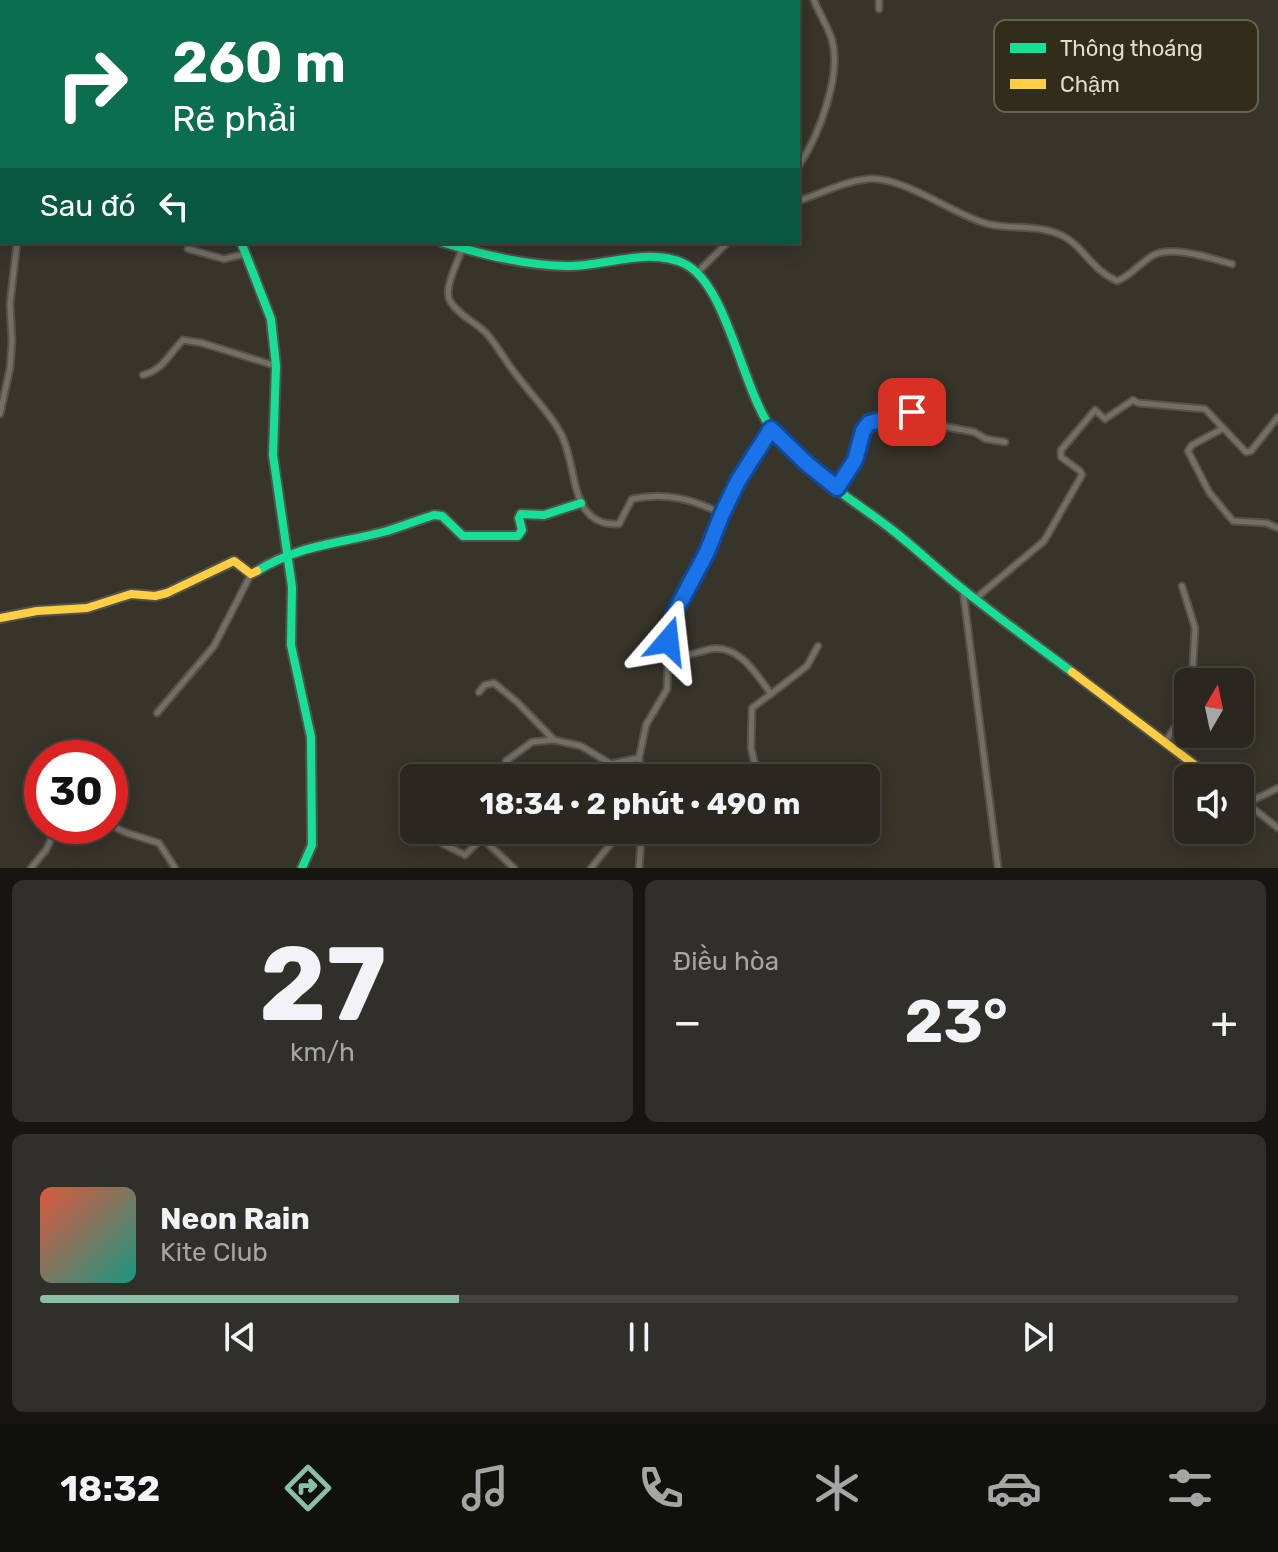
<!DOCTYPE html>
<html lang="vi">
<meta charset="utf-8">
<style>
:root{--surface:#292720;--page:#312f29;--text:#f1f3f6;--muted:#a5a5a5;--line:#45443e;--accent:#8abfa5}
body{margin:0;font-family:Rubik,sans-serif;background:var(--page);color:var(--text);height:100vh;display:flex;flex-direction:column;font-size:30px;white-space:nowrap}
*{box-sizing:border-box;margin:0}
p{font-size:26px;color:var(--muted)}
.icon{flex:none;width:44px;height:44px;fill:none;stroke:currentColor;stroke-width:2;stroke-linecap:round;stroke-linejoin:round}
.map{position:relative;height:868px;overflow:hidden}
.sheet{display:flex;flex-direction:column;gap:12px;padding:12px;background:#171512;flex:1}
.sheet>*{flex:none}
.hud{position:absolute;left:0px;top:0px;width:800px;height:244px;box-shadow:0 4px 20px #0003,0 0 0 2px var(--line);background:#0b6e4f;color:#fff;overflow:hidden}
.needle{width:52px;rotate:9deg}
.tools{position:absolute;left:1174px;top:668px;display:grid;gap:16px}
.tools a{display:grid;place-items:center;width:80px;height:80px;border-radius:12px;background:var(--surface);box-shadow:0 4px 20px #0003,0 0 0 2px var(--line);font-size:40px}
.speed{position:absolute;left:24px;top:740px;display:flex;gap:16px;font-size:40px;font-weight:700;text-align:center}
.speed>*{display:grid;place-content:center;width:104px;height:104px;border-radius:50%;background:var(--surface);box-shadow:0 4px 20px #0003,0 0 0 2px var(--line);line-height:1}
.speed .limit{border:12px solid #d22;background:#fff;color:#111}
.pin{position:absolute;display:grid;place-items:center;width:68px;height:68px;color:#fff;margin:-34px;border-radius:16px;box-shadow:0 4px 12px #0006}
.me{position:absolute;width:88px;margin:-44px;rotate:17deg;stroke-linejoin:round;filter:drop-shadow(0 0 6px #0008)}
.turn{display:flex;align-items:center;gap:28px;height:168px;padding:0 40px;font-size:36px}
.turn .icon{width:104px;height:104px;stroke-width:2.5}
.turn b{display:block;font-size:56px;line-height:68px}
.then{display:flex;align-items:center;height:76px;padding:0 40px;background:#0003;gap:16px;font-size:30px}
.big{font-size:60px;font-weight:700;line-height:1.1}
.sheet .card{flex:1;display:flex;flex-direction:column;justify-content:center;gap:12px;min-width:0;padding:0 28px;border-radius:12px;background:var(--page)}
.sheet .dial{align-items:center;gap:0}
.dial b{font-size:104px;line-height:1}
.song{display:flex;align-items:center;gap:24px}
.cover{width:96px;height:96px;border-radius:12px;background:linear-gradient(135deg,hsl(10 70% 55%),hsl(170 70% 35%))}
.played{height:8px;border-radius:4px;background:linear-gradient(90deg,var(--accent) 35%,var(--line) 35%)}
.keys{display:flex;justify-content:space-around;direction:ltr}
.heat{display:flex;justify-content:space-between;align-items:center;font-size:44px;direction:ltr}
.sheet .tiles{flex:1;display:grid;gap:12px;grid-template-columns:1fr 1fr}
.card:last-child{grid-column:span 2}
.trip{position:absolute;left:400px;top:764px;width:480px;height:80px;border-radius:12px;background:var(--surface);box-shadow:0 4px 20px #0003,0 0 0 2px var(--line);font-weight:700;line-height:80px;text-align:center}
.dock{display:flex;height:128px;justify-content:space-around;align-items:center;background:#10100d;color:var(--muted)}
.dock .icon{width:56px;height:56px}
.dock .selected{color:var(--accent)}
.dock b{font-size:36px;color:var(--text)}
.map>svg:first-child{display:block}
</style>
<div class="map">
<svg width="1278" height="868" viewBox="0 0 1278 868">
<rect width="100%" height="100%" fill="#37342a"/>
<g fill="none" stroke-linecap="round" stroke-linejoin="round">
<defs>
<g id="street">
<polyline points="51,0 54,2"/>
<polyline points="255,2 256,0"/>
<polyline points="693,2 693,0"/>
<polyline points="879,9 879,0"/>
<path d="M798,167C818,137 842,77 832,40C828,26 819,14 814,0"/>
<polyline points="0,191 2,192"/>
<path d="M798,201C820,194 845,181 868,179C904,176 953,215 988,224C1013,230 1037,224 1061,235C1084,246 1090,269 1117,281C1131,276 1140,263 1152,256C1170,244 1213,259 1232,264"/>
<polyline points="188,249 224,259 245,254"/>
<path d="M462,249C458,262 443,289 450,301C459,316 476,322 487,334C499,348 507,364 519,378C532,396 549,412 560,432C579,465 567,527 619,524L632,499C665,492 693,499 722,514"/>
<polyline points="698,272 728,242"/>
<path d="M143,375C163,370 169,354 183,340L202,343L276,366"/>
<polyline points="0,414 10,368 12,341 10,304 17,242"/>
<polyline points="1222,429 1192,445 1188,451 1209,492 1233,521 1266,523 1278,528"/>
<polyline points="837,488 855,460 863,431 869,423 914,412 947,427 974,432 986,439 1005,442"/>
<polyline points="1182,586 1195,628 1192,682"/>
<polyline points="963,590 998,868"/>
<polyline points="975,599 1044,541 1082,475 1080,471 1061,457 1061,450 1095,410 1105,419 1133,400 1138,403 1205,409 1246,452 1251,451 1278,417"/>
<path d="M669,652C683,658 693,654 706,650C737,641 756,673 771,694L807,666L818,646"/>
<polyline points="479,692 485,685 494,683 517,702 554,740 581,746 611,764 639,758"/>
<polyline points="157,713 214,646 251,574"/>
<polyline points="1165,742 1188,708"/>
<polyline points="506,761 532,742 553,740"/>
<polyline points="641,778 639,758 646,725 667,689 669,630 675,612 707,552 722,514 738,481 771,429"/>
<polyline points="758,778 751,748 752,708 771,694"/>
<polyline points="1240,798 1278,828"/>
<polyline points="1247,803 1278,788"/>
<polyline points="410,817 414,820"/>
<polyline points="110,825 127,833 159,843 175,868"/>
<polyline points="426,830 443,844 465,855 479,841 484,840 514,868"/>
<polyline points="818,830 830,830"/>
<polyline points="31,868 46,850 57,826"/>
<polyline points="591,868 622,830"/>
<polyline points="639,868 642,830"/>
</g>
<g id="fast">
<polyline points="241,242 271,319 276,366 273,455 292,587 291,645 311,737 312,845 302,868"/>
<path d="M441,242C481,254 523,265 566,266C604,267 649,246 685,264C727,285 742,388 771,428C801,470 851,498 891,529C917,549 940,572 965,591C1000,619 1036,645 1072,672"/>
<path d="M257,571C301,544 339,544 387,531C403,526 418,520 434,515L442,516L463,536H518L522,530L519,518L521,514L544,515L581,503"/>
</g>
<g id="slow">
<polyline points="0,618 37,611 87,608 131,594 155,596 167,593 234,561 251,574 257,571"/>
<polyline points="1072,672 1212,778"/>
</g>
</defs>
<!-- street casing -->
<use href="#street" stroke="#545249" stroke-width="9"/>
<!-- fast casing -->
<use href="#fast" stroke="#545249" stroke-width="12"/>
<!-- slow casing -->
<use href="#slow" stroke="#545249" stroke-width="12"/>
<!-- street -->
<use href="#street" stroke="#716f66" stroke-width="5"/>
<!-- fast -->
<use href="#fast" stroke="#16e098" stroke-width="8"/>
<!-- slow -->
<use href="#slow" stroke="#ffcf43" stroke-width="8"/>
</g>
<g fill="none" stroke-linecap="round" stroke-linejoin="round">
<defs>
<polyline id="route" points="668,641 675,612 707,552 722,514 738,481 771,429 806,463 837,488 855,460 863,431 869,423 912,412"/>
</defs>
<!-- route casing -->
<use href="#route" stroke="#114b97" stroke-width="20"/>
<!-- route -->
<use href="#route" stroke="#1a73e8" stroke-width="14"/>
</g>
<!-- legend -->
<rect x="994" y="20" width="264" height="92" rx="12" fill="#322d1b" stroke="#666252" stroke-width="2"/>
<rect x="1010" y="43" width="36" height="10" fill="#16e098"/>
<rect x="1010" y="79" width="36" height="10" fill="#ffcf43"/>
<g font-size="22" fill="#dfdcd1">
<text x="1060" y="56">Thông thoáng</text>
<text x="1060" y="92">Chậm</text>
</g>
</svg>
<div class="tools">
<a><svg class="needle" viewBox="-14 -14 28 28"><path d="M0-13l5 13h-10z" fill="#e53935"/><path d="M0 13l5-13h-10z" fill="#a5a5a5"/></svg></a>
<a><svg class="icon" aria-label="sound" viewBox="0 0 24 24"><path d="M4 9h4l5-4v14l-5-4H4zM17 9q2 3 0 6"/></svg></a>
</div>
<div class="speed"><div class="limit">30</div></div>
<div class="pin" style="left:912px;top:412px;background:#d93025"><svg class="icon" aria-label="arrive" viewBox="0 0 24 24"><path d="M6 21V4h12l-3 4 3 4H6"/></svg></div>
<svg class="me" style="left:668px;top:641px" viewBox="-20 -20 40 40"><path d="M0-17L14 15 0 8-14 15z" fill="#1a73e8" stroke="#fff" stroke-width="4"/></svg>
<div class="trip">18:34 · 2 phút · 490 m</div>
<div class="hud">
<div class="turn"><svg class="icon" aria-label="right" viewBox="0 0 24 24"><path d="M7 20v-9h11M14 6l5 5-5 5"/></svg><div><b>260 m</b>Rẽ phải</div></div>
<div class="then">Sau đó<svg class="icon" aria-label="left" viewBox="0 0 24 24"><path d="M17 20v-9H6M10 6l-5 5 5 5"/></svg></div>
</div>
</div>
<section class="sheet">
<div class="tiles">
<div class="card dial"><b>27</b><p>km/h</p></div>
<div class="card"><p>Điều hòa</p>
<div class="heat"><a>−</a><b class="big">23°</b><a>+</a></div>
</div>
<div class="card">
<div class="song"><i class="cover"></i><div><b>Neon Rain</b><p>Kite Club</p></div></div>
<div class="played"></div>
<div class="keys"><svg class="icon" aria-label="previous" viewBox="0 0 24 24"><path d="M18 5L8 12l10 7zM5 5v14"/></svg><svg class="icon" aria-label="pause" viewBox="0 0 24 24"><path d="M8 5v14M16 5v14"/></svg><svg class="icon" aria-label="next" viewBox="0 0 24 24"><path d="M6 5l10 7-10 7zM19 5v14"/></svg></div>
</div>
</div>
</section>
<nav class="dock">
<b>18:32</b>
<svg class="icon selected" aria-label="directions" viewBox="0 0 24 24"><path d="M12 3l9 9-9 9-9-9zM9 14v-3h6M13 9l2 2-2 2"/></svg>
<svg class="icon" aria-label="music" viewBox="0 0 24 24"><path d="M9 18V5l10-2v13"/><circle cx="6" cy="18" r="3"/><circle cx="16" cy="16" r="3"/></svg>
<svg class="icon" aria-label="phone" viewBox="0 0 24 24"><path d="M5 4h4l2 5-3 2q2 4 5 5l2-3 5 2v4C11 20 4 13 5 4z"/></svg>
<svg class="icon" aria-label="climate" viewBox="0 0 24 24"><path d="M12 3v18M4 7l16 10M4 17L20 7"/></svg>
<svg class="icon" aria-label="car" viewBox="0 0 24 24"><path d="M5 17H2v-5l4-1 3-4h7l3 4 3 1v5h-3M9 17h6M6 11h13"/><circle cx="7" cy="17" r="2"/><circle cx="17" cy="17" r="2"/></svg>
<svg class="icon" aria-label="filters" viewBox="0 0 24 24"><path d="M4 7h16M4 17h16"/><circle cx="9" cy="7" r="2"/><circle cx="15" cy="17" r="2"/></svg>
</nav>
